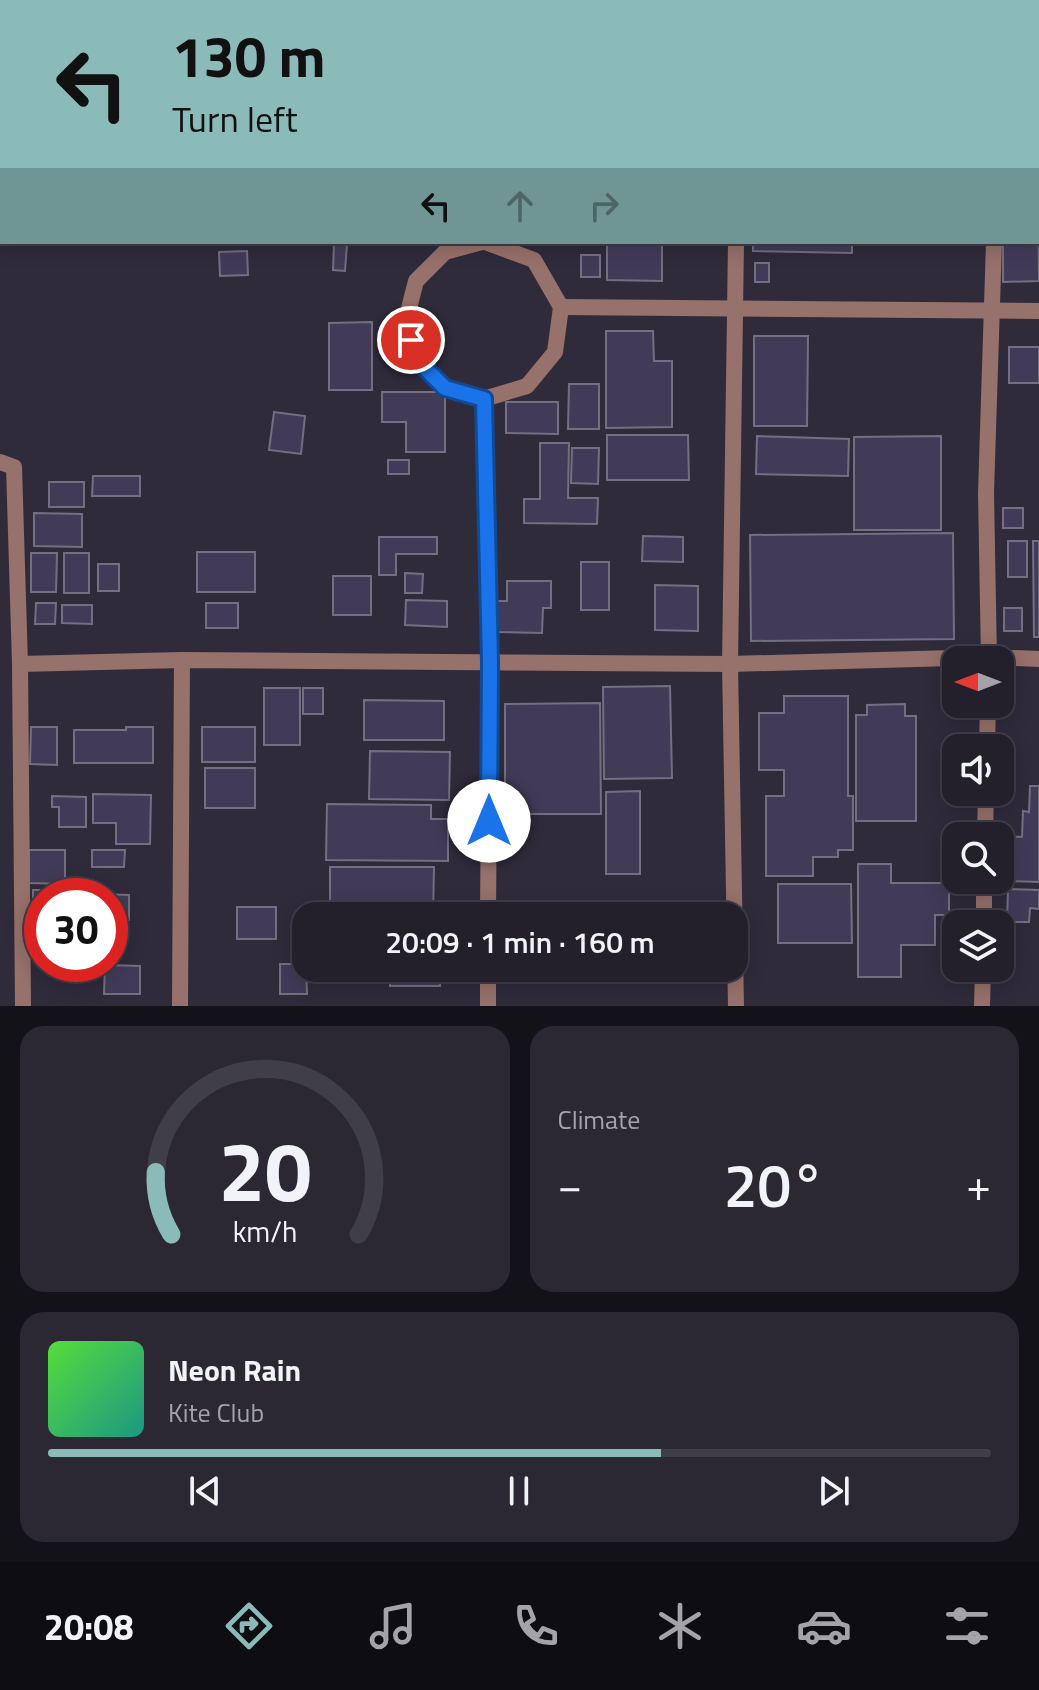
<!DOCTYPE html>
<meta charset="utf-8">
<style>
:root{--surface:#23202c;--page:#2b2834;--text:#f1f3f6;--muted:#a3a3a9;--line:#403e48;--accent:#8bbbb9}
body{margin:0;font-family:"Titillium Web",sans-serif;background:var(--page);color:var(--text);height:100vh;display:flex;flex-direction:column;font-size:30px;white-space:nowrap}
*{box-sizing:border-box;margin:0}
p{font-size:26px;color:var(--muted)}
.icon{flex:none;width:44px;height:44px;fill:none;stroke:currentColor;stroke-width:2;stroke-linecap:round;stroke-linejoin:round}
.map{position:relative;height:1006px;overflow:hidden}
.sheet{display:flex;flex-direction:column;gap:20px;padding:20px;background:#131218;flex:1}
.sheet>*{flex:none}
.top-card{position:absolute;left:0px;top:0px;width:1040px;height:244px;box-shadow:0 4px 20px #0003,0 0 0 2px var(--line);background:#8bbbb9;color:#111;overflow:hidden}
.needle{width:52px;rotate:270deg}
.controls{position:absolute;left:942px;top:646px;display:grid;gap:16px}
.controls a{display:grid;place-items:center;width:72px;height:72px;border-radius:16px;background:var(--surface);box-shadow:0 4px 20px #0003,0 0 0 2px var(--line);font-size:40px}
.speed{position:absolute;left:24px;top:878px;display:flex;gap:16px;font-size:40px;font-weight:700;text-align:center}
.speed>*{display:grid;place-content:center;width:104px;height:104px;border-radius:50%;background:var(--surface);box-shadow:0 4px 20px #0003,0 0 0 2px var(--line);line-height:1}
.speed .limit{border:12px solid #d22;background:#fff;color:#111}
.pin{position:absolute;display:grid;place-items:center;width:68px;height:68px;color:#fff;margin:-34px;border:4px solid #fff;border-radius:50%;box-shadow:0 2px 8px #0007}
.me{position:absolute;width:88px;margin:-44px;rotate:0deg;stroke-linejoin:round;filter:drop-shadow(0 0 6px #0008)}
.turn{display:flex;align-items:center;gap:28px;height:168px;padding:0 40px;font-size:36px}
.turn .icon{width:104px;height:104px;stroke-width:2.5}
.turn b{display:block;font-size:56px;line-height:68px}
.lanes{display:flex;align-items:center;height:76px;padding:0 40px;background:#0003;justify-content:center;gap:40px;direction:ltr}
.lanes .off{opacity:.35}
.big{font-size:60px;font-weight:600;line-height:1.1}
.sheet .tile{flex:1;display:flex;flex-direction:column;justify-content:center;gap:12px;min-width:0;padding:0 28px;border-radius:24px;background:var(--page)}
.sheet .dial{align-items:center;gap:0}
.dial svg{height:208px;overflow:visible;fill:none;stroke:var(--line);stroke-width:7;stroke-linecap:round;text-anchor:middle}
.dial text{fill:var(--text);stroke:none}
.song{display:flex;align-items:center;gap:24px}
.cover{width:96px;height:96px;border-radius:12px;background:linear-gradient(135deg,hsl(110 70% 55%),hsl(170 70% 35%))}
.played{height:8px;border-radius:4px;background:linear-gradient(90deg,var(--accent) 65%,var(--line) 65%)}
.keys{display:flex;justify-content:space-around;direction:ltr}
.heat{display:flex;justify-content:space-between;align-items:center;font-size:44px;direction:ltr}
.sheet .tiles{flex:1;display:grid;gap:20px;grid-template-columns:1fr 1fr}
.tile:last-child{grid-column:span 2}
.trip{position:absolute;left:292px;top:902px;width:456px;height:80px;border-radius:24px;background:var(--surface);box-shadow:0 4px 20px #0003,0 0 0 2px var(--line);font-weight:600;line-height:80px;text-align:center}
.tabs{display:flex;height:128px;justify-content:space-around;align-items:center;background:#0e0d12;color:var(--muted)}
.tabs .icon{width:56px;height:56px}
.tabs .current{color:var(--accent)}
.tabs b{font-size:36px;color:var(--text)}
.map>svg:first-child{display:block}
</style>
<div class="map">
<svg width="1039" height="1006" viewBox="0 0 1039 1006">
<rect width="100%" height="100%" fill="#2f2b3b"/>
<!-- building -->
<g fill="#423b58" stroke="#736f82" stroke-width="2">
<rect x="898" y="0" width="57" height="2"/>
<polygon points="1038,180 1039,281 1003,282 1003,242 1038,242"/>
<polygon points="607,242 662,242 662,281 607,280"/>
<polygon points="753,242 852,242 852,253 753,251"/>
<polygon points="334,243 347,244 345,271 333,270"/>
<polygon points="247,251 248,275 220,276 219,252"/>
<rect x="581" y="255" width="19" height="22"/>
<rect x="755" y="263" width="14" height="19"/>
<polygon points="372,322 372,390 329,390 329,323"/>
<polygon points="606,331 653,331 654,361 672,361 672,427 606,428"/>
<polygon points="754,336 808,336 807,426 754,426"/>
<rect x="1009" y="347" width="30" height="36"/>
<polygon points="569,384 599,384 599,429 568,429"/>
<polygon points="382,392 445,392 445,452 406,452 406,422 382,422"/>
<polygon points="506,402 558,402 558,434 506,433"/>
<polygon points="274,412 305,416 301,454 269,450"/>
<polygon points="607,435 688,435 689,480 607,480"/>
<polygon points="757,436 849,439 848,476 756,474"/>
<polygon points="941,436 941,530 854,530 854,437"/>
<polygon points="540,443 569,443 568,498 598,498 597,524 524,523 524,499 540,499"/>
<polygon points="572,448 599,448 598,484 571,483"/>
<rect x="388" y="460" width="21" height="14"/>
<polygon points="93,476 140,476 140,496 92,496"/>
<rect x="49" y="482" width="35" height="25"/>
<rect x="1003" y="508" width="20" height="20"/>
<polygon points="34,513 82,514 82,547 34,546"/>
<polygon points="953,533 954,639 751,641 750,535"/>
<polygon points="643,536 683,537 683,562 642,561"/>
<polygon points="379,537 437,537 437,554 396,554 396,575 379,575"/>
<rect x="1008" y="541" width="19" height="36"/>
<polygon points="1033,541 1039,541 1039,637 1034,637"/>
<rect x="197" y="552" width="58" height="40"/>
<polygon points="31,553 57,553 56,592 31,592"/>
<rect x="64" y="553" width="25" height="40"/>
<rect x="581" y="562" width="28" height="48"/>
<rect x="98" y="564" width="21" height="27"/>
<polygon points="405,573 423,574 422,593 405,593"/>
<rect x="333" y="576" width="38" height="39"/>
<polygon points="507,581 551,581 551,608 543,608 542,633 497,632 497,601 507,601"/>
<polygon points="655,585 698,586 698,631 655,630"/>
<polygon points="406,600 447,601 447,627 405,625"/>
<polygon points="36,603 56,603 55,624 35,624"/>
<rect x="206" y="603" width="32" height="25"/>
<polygon points="62,605 92,605 92,624 62,623"/>
<rect x="1004" y="608" width="18" height="23"/>
<polygon points="670,686 672,778 604,779 603,687"/>
<rect x="264" y="688" width="36" height="57"/>
<rect x="303" y="688" width="20" height="26"/>
<polygon points="784,696 848,696 848,796 853,796 853,850 838,850 838,857 813,857 813,876 766,876 766,796 784,796 784,770 759,770 759,713 784,713"/>
<polygon points="364,700 444,701 444,740 364,740"/>
<polygon points="600,703 601,814 505,814 505,704"/>
<polygon points="905,704 905,716 916,716 916,821 856,821 856,715 867,715 867,705"/>
<polygon points="31,727 57,727 57,765 30,764"/>
<polygon points="126,727 153,727 153,763 74,763 74,730 126,730"/>
<rect x="202" y="727" width="53" height="35"/>
<polygon points="370,751 450,752 449,800 369,799"/>
<rect x="205" y="768" width="50" height="40"/>
<polygon points="1030,786 1039,786 1039,882 1005,881 1006,836 1022,837 1023,811 1029,812"/>
<polygon points="640,791 640,874 606,874 606,792"/>
<polygon points="93,794 151,795 150,844 116,844 116,823 93,823"/>
<polygon points="52,796 86,797 86,827 59,827 59,807 52,807"/>
<polygon points="327,804 431,805 431,819 448,819 448,861 326,860"/>
<polygon points="29,850 65,850 65,884 29,883"/>
<polygon points="92,850 125,850 124,867 92,867"/>
<polygon points="858,864 891,864 891,883 949,883 949,915 935,915 935,945 901,945 901,977 858,977"/>
<polygon points="330,867 434,867 433,916 330,916"/>
<polygon points="778,884 851,884 852,943 778,943"/>
<polygon points="1008,889 1039,890 1039,909 1030,908 1029,922 1007,922"/>
<polygon points="33,890 68,890 68,896 42,896 42,906 33,906"/>
<polygon points="98,894 129,895 129,920 110,920 110,896 97,896"/>
<rect x="237" y="907" width="39" height="32"/>
<rect x="38" y="913" width="4" height="40"/>
<polygon points="280,964 306,964 307,994 280,994"/>
<polygon points="105,965 140,966 140,994 104,994"/>
<polygon points="390,968 441,968 440,986 390,986"/>
<polygon points="524,968 694,968 694,978 600,978 600,968"/>
</g>
<g fill="none" stroke-linecap="round" stroke-linejoin="round">
<!-- minor -->
<g stroke="#97716b" stroke-width="16">
<polyline points="484,0 484,2"/>
<polyline points="113,2 114,0"/>
<polyline points="739,2 739,0"/>
<polyline points="999,2 999,0"/>
<polyline points="0,181 2,176"/>
<polyline points="482,242 445,252 416,281 406,320 416,359 445,388 484,399 527,386 555,352 561,307 534,260 485,242"/>
<polyline points="561,307 1039,311"/>
<polyline points="484,399 490,662 488,916"/>
<polyline points="0,462 14,467 20,664 23,1006"/>
<polyline points="989,660 986,493 994,242"/>
<polyline points="20,664 182,660 730,664 989,657 1039,659"/>
<polyline points="987,748 988,704"/>
<polyline points="985,836 986,792"/>
<polyline points="984,924 984,880"/>
<polyline points="180,1006 182,660"/>
<polyline points="488,1006 488,968"/>
<polyline points="736,1006 730,664 736,242"/>
<polyline points="982,1006 983,968"/>
</g>
</g>
<g fill="none" stroke-linecap="round" stroke-linejoin="round">
<defs>
<polyline id="route" points="411,340 416,359 445,388 484,399 490,662 489,821"/>
</defs>
<!-- route casing -->
<use href="#route" stroke="#114b97" stroke-width="20"/>
<!-- route -->
<use href="#route" stroke="#1a73e8" stroke-width="14"/>
</g>
</svg>
<div class="controls">
<a><svg class="needle" viewBox="-14 -14 28 28"><path d="M0-13l5 13h-10z" fill="#e53935"/><path d="M0 13l5-13h-10z" fill="#a3a3a9"/></svg></a>
<a><svg class="icon" aria-label="sound" viewBox="0 0 24 24"><path d="M4 9h4l5-4v14l-5-4H4zM17 9q2 3 0 6"/></svg></a>
<a><svg class="icon" aria-label="search" viewBox="0 0 24 24"><circle cx="10" cy="10" r="6"/><path d="M15 15l6 6"/></svg></a>
<a><svg class="icon" aria-label="layers" viewBox="0 0 24 24"><path d="M12 4l9 5-9 5-9-5zM3 14l9 5 9-5"/></svg></a>
</div>
<div class="speed"><div class="limit">30</div></div>
<div class="pin" style="left:411px;top:340px;background:#d93025"><svg class="icon" aria-label="arrive" viewBox="0 0 24 24"><path d="M6 21V4h12l-3 4 3 4H6"/></svg></div>
<svg class="me" style="left:489px;top:821px" viewBox="-20 -20 40 40"><circle r="19" fill="#fff"/><path d="M0-13L10 11 0 6-10 11z" fill="#1a73e8"/></svg>
<div class="trip">20:09 · 1 min · 160 m</div>
<div class="top-card">
<div class="turn"><svg class="icon" aria-label="left" viewBox="0 0 24 24"><path d="M17 20v-9H6M10 6l-5 5 5 5"/></svg><div><b>130 m</b>Turn left</div></div>
<div class="lanes"><svg class="icon" aria-label="left" viewBox="0 0 24 24"><path d="M17 20v-9H6M10 6l-5 5 5 5"/></svg><svg class="icon off" aria-label="ahead" viewBox="0 0 24 24"><path d="M12 20V5M6 11l6-6 6 6"/></svg><svg class="icon off" aria-label="right" viewBox="0 0 24 24"><path d="M7 20v-9h11M14 6l5 5-5 5"/></svg></div>
</div>
</div>
<section class="sheet">
<div class="tiles">
<div class="tile dial"><svg viewBox="0 0 100 80">
<path d="M14 69A42 42 0 1 1 86 69"/>
<path d="M14 69A42 42 0 0 1 8 45" stroke="#8bbbb9"/>
<text x="50" y="56" font-size="32" font-weight="700">20</text>
<text x="50" y="72" font-size="11">km/h</text>
</svg></div>
<div class="tile"><p>Climate</p>
<div class="heat"><a>−</a><b class="big">20°</b><a>+</a></div>
</div>
<div class="tile">
<div class="song"><i class="cover"></i><div><b>Neon Rain</b><p>Kite Club</p></div></div>
<div class="played"></div>
<div class="keys"><svg class="icon" aria-label="previous" viewBox="0 0 24 24"><path d="M18 5L8 12l10 7zM5 5v14"/></svg><svg class="icon" aria-label="pause" viewBox="0 0 24 24"><path d="M8 5v14M16 5v14"/></svg><svg class="icon" aria-label="next" viewBox="0 0 24 24"><path d="M6 5l10 7-10 7zM19 5v14"/></svg></div>
</div>
</div>
</section>
<nav class="tabs">
<b>20:08</b>
<svg class="icon current" aria-label="directions" viewBox="0 0 24 24"><path d="M12 3l9 9-9 9-9-9zM9 14v-3h6M13 9l2 2-2 2"/></svg>
<svg class="icon" aria-label="music" viewBox="0 0 24 24"><path d="M9 18V5l10-2v13"/><circle cx="6" cy="18" r="3"/><circle cx="16" cy="16" r="3"/></svg>
<svg class="icon" aria-label="phone" viewBox="0 0 24 24"><path d="M5 4h4l2 5-3 2q2 4 5 5l2-3 5 2v4C11 20 4 13 5 4z"/></svg>
<svg class="icon" aria-label="climate" viewBox="0 0 24 24"><path d="M12 3v18M4 7l16 10M4 17L20 7"/></svg>
<svg class="icon" aria-label="car" viewBox="0 0 24 24"><path d="M5 17H2v-5l4-1 3-4h7l3 4 3 1v5h-3M9 17h6M6 11h13"/><circle cx="7" cy="17" r="2"/><circle cx="17" cy="17" r="2"/></svg>
<svg class="icon" aria-label="filters" viewBox="0 0 24 24"><path d="M4 7h16M4 17h16"/><circle cx="9" cy="7" r="2"/><circle cx="15" cy="17" r="2"/></svg>
</nav>
